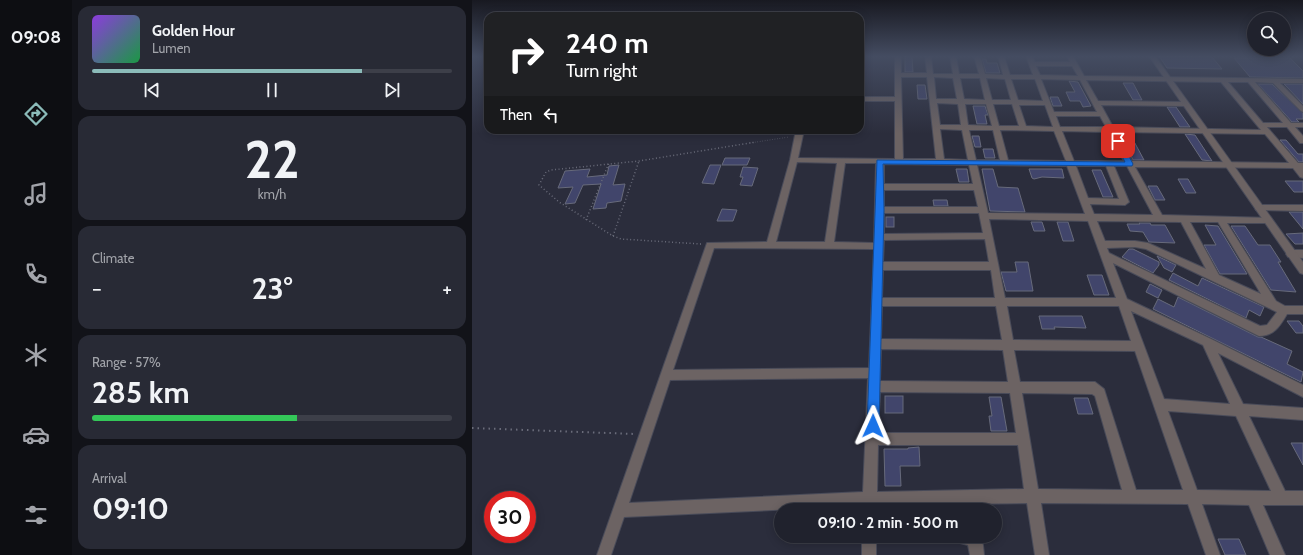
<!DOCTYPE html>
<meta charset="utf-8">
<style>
:root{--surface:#20222d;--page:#282a35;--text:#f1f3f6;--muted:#a2a4aa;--line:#3d3f49;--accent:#8bbbb9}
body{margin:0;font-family:Cabin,sans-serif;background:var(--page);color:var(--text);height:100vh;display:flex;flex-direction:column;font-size:15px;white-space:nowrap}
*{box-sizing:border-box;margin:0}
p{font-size:13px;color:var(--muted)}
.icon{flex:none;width:22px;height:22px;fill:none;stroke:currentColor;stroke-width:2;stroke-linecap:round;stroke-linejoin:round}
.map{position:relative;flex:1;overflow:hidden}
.drawer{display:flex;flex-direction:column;gap:6px;padding:6px;background:#121319;width:400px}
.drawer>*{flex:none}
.guide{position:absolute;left:12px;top:12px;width:380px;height:122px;border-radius:12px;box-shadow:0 2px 10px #0003,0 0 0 1px var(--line);background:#202124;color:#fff;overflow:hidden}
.buttons{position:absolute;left:775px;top:12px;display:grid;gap:8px}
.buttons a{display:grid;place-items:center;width:44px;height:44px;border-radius:50%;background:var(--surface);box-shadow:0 2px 10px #0003,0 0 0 1px var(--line);font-size:20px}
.speed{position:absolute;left:12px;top:491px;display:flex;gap:8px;font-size:20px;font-weight:700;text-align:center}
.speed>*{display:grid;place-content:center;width:52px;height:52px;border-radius:50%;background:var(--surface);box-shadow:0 2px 10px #0003,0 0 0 1px var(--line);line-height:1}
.speed .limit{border:6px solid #d22;background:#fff;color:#111}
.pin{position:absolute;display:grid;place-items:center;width:34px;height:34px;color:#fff;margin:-17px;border-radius:8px;box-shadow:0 2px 6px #0006}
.me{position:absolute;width:44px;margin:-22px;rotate:1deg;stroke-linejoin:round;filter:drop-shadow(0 0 3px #0008)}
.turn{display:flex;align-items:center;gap:14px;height:84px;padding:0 16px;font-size:18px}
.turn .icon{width:52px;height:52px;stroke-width:2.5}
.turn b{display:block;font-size:28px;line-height:34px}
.then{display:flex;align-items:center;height:38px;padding:0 16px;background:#0003;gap:8px;font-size:15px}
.big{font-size:30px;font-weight:800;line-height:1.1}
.drawer .tile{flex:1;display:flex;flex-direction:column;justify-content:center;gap:6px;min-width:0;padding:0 14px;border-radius:12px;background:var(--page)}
.drawer .dial{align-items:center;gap:0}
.dial b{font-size:52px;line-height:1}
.song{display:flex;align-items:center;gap:12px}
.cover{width:48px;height:48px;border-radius:6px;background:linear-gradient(135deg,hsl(270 70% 55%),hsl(140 70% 35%))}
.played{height:4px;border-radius:2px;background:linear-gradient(90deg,var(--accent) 75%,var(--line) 75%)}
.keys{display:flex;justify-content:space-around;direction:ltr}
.heat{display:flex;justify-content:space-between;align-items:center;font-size:22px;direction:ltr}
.charge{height:6px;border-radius:3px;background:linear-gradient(90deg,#34c759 57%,var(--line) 0)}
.trip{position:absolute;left:302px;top:503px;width:228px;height:40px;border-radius:20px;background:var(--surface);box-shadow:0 2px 10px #0003,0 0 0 1px var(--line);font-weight:800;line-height:40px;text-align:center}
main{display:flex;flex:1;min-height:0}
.dock{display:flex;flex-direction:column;width:72px;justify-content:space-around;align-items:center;background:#0d0e12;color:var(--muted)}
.dock .icon{width:28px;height:28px}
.dock .current{color:var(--accent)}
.dock b{font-size:18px;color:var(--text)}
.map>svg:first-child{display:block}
</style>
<main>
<nav class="dock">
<b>09:08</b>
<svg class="icon current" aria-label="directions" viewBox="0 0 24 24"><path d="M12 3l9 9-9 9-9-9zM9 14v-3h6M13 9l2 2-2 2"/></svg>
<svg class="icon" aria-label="music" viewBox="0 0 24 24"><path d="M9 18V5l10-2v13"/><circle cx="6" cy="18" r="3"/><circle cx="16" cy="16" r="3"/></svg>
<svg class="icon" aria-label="phone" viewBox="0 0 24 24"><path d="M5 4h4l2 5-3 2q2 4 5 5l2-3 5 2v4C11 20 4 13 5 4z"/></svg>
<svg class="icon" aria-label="climate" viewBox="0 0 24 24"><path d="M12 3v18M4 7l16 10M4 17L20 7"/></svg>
<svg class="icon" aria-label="car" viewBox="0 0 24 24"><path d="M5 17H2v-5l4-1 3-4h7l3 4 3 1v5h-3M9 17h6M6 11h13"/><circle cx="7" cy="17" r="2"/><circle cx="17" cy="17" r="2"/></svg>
<svg class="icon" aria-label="filters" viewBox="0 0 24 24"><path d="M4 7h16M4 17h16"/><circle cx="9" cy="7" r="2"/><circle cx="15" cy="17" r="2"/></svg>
</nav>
<section class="drawer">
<div class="tile">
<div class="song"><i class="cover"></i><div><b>Golden Hour</b><p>Lumen</p></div></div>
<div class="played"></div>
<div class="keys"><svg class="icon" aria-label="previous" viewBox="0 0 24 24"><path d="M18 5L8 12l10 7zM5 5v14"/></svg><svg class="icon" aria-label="pause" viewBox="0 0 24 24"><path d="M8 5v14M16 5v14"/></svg><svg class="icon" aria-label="next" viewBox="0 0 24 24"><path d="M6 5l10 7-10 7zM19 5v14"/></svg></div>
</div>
<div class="tile dial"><b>22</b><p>km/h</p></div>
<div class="tile"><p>Climate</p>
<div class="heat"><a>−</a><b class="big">23°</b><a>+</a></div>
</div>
<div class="tile"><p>Range · 57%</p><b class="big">285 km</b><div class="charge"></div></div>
<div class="tile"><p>Arrival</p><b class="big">09:10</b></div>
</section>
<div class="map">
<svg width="831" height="555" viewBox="0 0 831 555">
<rect width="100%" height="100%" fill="#2b2d3c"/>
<!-- building -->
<g fill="#41456b" stroke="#676a7b">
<polygon points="433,56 440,56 441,72 433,72"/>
<polygon points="687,56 740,57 750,69 695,68"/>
<polygon points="762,58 818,58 831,71 831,78 778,77"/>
<polygon points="510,59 514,59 515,63 525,63 528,73 514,73"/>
<polygon points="597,81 606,82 619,106 611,107 608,101 598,101 594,92 603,92"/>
<polygon points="651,83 661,83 670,100 661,100"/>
<polygon points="786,84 800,84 831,113 831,119 824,119 827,122 820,122"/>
<polygon points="812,84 831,84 831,104"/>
<polygon points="445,85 453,85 455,99 446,99"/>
<polygon points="578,97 586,97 590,106 581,106"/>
<polygon points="501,106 513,106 516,115 513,115 515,124 505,124"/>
<polygon points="695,107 704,107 718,127 708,127"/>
<polygon points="648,134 658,134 672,160 661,160"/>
<polygon points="713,134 723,135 740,161 730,160"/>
<polygon points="500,136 507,136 509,147 503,147"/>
<polygon points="808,140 814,140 826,154 831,154 831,162 827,162"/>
<polygon points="511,149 521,149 523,158 513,158"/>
<polygon points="253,158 278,158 275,165 250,165"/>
<polygon points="147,165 141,185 153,184 149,201 135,203 134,208 121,209 129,184 111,185 103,203 93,204 101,187 86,188 93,171 118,169 115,177 135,175 137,166"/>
<polygon points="238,165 249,165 242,184 230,183"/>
<polygon points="271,167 286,168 280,186 268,185 271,177 268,177"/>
<polygon points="484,169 495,169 497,182 487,182"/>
<polygon points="510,169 521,169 526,187 546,188 553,212 518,211"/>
<polygon points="557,169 590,169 592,178 570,177 562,179 560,178"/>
<polygon points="620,170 629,170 641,197 631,197"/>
<polygon points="706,179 716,179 724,193 714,193"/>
<polygon points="813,181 831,181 831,192 822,192"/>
<polygon points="676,186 685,186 693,200 683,200"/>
<polygon points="461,200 475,200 476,206 462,206"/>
<polygon points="250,209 265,210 261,221 245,221"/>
<polygon points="817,212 831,212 831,229"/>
<rect x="414" y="217" width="8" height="10"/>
<polygon points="559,222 570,222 573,231 562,231"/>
<polygon points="585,222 596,222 602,241 591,241"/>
<polygon points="667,223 678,223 679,225 693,225 703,243 677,242 671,232 658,231 655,224 668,224"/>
<polygon points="733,225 746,226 775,274 748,274 732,245 744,245"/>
<polygon points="759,226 773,226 786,245 798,245 809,262 806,262 824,292 799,290"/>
<polygon points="831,233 831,244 823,244 814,234"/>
<polygon points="657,249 661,249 687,262 687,265 681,273 650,257"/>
<polygon points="685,256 704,265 700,272 692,268"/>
<polygon points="543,262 556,262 561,291 534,291 529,272 545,272"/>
<polygon points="701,273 726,286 730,278 792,307 788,316 777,310 774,318 697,280"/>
<polygon points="615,275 630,275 637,295 622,295"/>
<polygon points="678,284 690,290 686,298 674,292"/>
<polygon points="706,297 786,337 789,337 820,351 815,364 831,372 829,382 681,309 686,299 702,307"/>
<polygon points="567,316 610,316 614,328 582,327 583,329 570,329"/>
<polygon points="815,321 827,321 831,326 831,333 824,333"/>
<rect x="413" y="396" width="18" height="17"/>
<polygon points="517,397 529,397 535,431 519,431 517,416 520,416"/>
<polygon points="602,398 616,398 621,414 606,414"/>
<polygon points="819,443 831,443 831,465"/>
<polygon points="447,447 448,466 428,466 429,486 413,486 412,449 436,449 436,448"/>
<polygon points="746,539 767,539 774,555 753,555"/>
</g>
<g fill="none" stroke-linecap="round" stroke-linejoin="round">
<defs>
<g id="minor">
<path d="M423,56H429V73H455L453,56H459L461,74H481L478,56H484L487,74H507L502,56H508L513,74L531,75L526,56H532L538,75H561L554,56H560L563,62H598L595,56H601L612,76L831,79V83H808L831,106V112L829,111L801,83L783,82L819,123H831V127H823L831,136V143H828L815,127H795L826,163H831V178L828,177L821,168L663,167L690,215L799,218L800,220L796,223H755L804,301L813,306H831V314H815C808,326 802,336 787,336L641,263L655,299L739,339L831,385V397L746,353L771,404L831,408V420L777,416L813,491H831V505H791L813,555H798L777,505L730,504L748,555H734L716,504L569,503L577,555H563L555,503L485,504L486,510H472V504L404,506V510H390V506L152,517L139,555H125L235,243L295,242L318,160L324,130H332L326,158L423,159V101H388V97H423ZM564,66H600L606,76L568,75ZM429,77H455L464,159H431ZM462,77L481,78L485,99H464ZM488,78H508L513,100L492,99ZM514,78L533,79L539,100H520ZM539,79H563L571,101L546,100ZM569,79L608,80L625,112H582ZM614,80L749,82L789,130L641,127L629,105L714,106L717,104L714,102L626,101ZM756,82H776L811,123H791ZM465,103L486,104L489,125H468ZM493,104H514L520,126L496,125ZM521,104H540L547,126H527ZM547,105H573L581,127L554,126ZM584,116H628L634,127H588ZM468,129L490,130L496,160L472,159ZM497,130H521L528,160H504ZM528,130L582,131L594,161L536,160ZM590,131L636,132L652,161H602ZM644,132L793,134L817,163L660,161ZM325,162L365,163L353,242H304ZM373,163H404L402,243L362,242ZM412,164L497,165L501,184H412ZM505,165L595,166L613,214L516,213ZM604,166H634L647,199L616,198ZM642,166H655L681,215L622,214L618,204L653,205L657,202ZM412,190H502L506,207H412ZM412,213H507L511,233L412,234ZM517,219L616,221L644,298H533ZM625,221L709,222L734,269L676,243L663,241H633ZM718,222H746L789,294L747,275ZM513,239L517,262H411L412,240ZM663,247L674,249L805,312L795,325L788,326L637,253L635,248ZM242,248L402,249L397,368L201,370ZM411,270H519L523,298H410ZM410,306H524L530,340L409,339ZM535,306H647L659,341L541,340ZM659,311L731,345L758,404L692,399ZM409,349L531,350L536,382L408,381ZM542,350L663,351L711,490H664L632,389L623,382H548ZM396,378L391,492L157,503L198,380ZM408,392L538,393L544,433H406ZM550,393L620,394L623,396L650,490L566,489ZM696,411L764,416L799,491L725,490ZM406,445H546L552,489L405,492Z"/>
<polygon points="787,205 831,205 831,211 784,210 783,208"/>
<polygon points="819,250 831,250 831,258 816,257 814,254 816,251"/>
<rect x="390" y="536" width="14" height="19"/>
<polygon points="478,536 507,536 511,545 512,555 498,555 496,545 480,541"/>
</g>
<polygon id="tertiary" points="677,56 683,56 831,262 831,274 828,273"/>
</defs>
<!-- minor casing -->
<use href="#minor" stroke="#494b59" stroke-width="2"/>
<!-- tertiary casing -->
<use href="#tertiary" stroke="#494b59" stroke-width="2"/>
<!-- path-far2 -->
<polyline stroke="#6a6c7a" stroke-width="1" stroke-dasharray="0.5 2" stroke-linecap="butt" points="278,143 317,137"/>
<!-- path-far1 -->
<g stroke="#6a6c7a" stroke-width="1.5" stroke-dasharray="1 2.5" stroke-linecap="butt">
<polyline points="114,220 137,163"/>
<polyline points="141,236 167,161"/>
<polyline points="229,244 149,239 141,236 87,202 67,185 74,172 79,170 167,161 284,142"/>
</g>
<!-- path -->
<polyline stroke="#6a6c7a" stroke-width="2" stroke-dasharray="1.5 4" stroke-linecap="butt" points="0,428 163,434"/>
<!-- minor -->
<use href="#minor" fill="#6c6363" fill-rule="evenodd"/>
<!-- tertiary -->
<use href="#tertiary" fill="#6c6363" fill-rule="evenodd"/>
</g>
<!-- sky -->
<linearGradient id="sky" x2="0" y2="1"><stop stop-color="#181921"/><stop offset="0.42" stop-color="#444c61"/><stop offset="1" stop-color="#444c61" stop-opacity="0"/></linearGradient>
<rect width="831" height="134" fill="url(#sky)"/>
<!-- route -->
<polygon fill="#1a73e8" stroke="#114b97" points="643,139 649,141 661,164 660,166 411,164 412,210 407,426 405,429 401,431 397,429 395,426 405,160 653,162 642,141"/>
</svg>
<div class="buttons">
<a><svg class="icon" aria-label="search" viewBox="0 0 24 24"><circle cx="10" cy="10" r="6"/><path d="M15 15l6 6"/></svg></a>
</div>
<div class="speed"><div class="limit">30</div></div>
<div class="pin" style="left:646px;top:141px;background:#d93025"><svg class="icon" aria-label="arrive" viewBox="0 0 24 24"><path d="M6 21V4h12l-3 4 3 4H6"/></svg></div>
<svg class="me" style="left:401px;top:426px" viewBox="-20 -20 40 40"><path d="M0-17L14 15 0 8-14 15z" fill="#1a73e8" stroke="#fff" stroke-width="4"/></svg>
<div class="trip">09:10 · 2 min · 500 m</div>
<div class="guide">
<div class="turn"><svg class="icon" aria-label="right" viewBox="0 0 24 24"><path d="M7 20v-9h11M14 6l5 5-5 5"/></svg><div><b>240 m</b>Turn right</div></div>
<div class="then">Then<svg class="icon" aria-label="left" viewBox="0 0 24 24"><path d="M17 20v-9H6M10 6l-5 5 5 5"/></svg></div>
</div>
</div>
</main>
